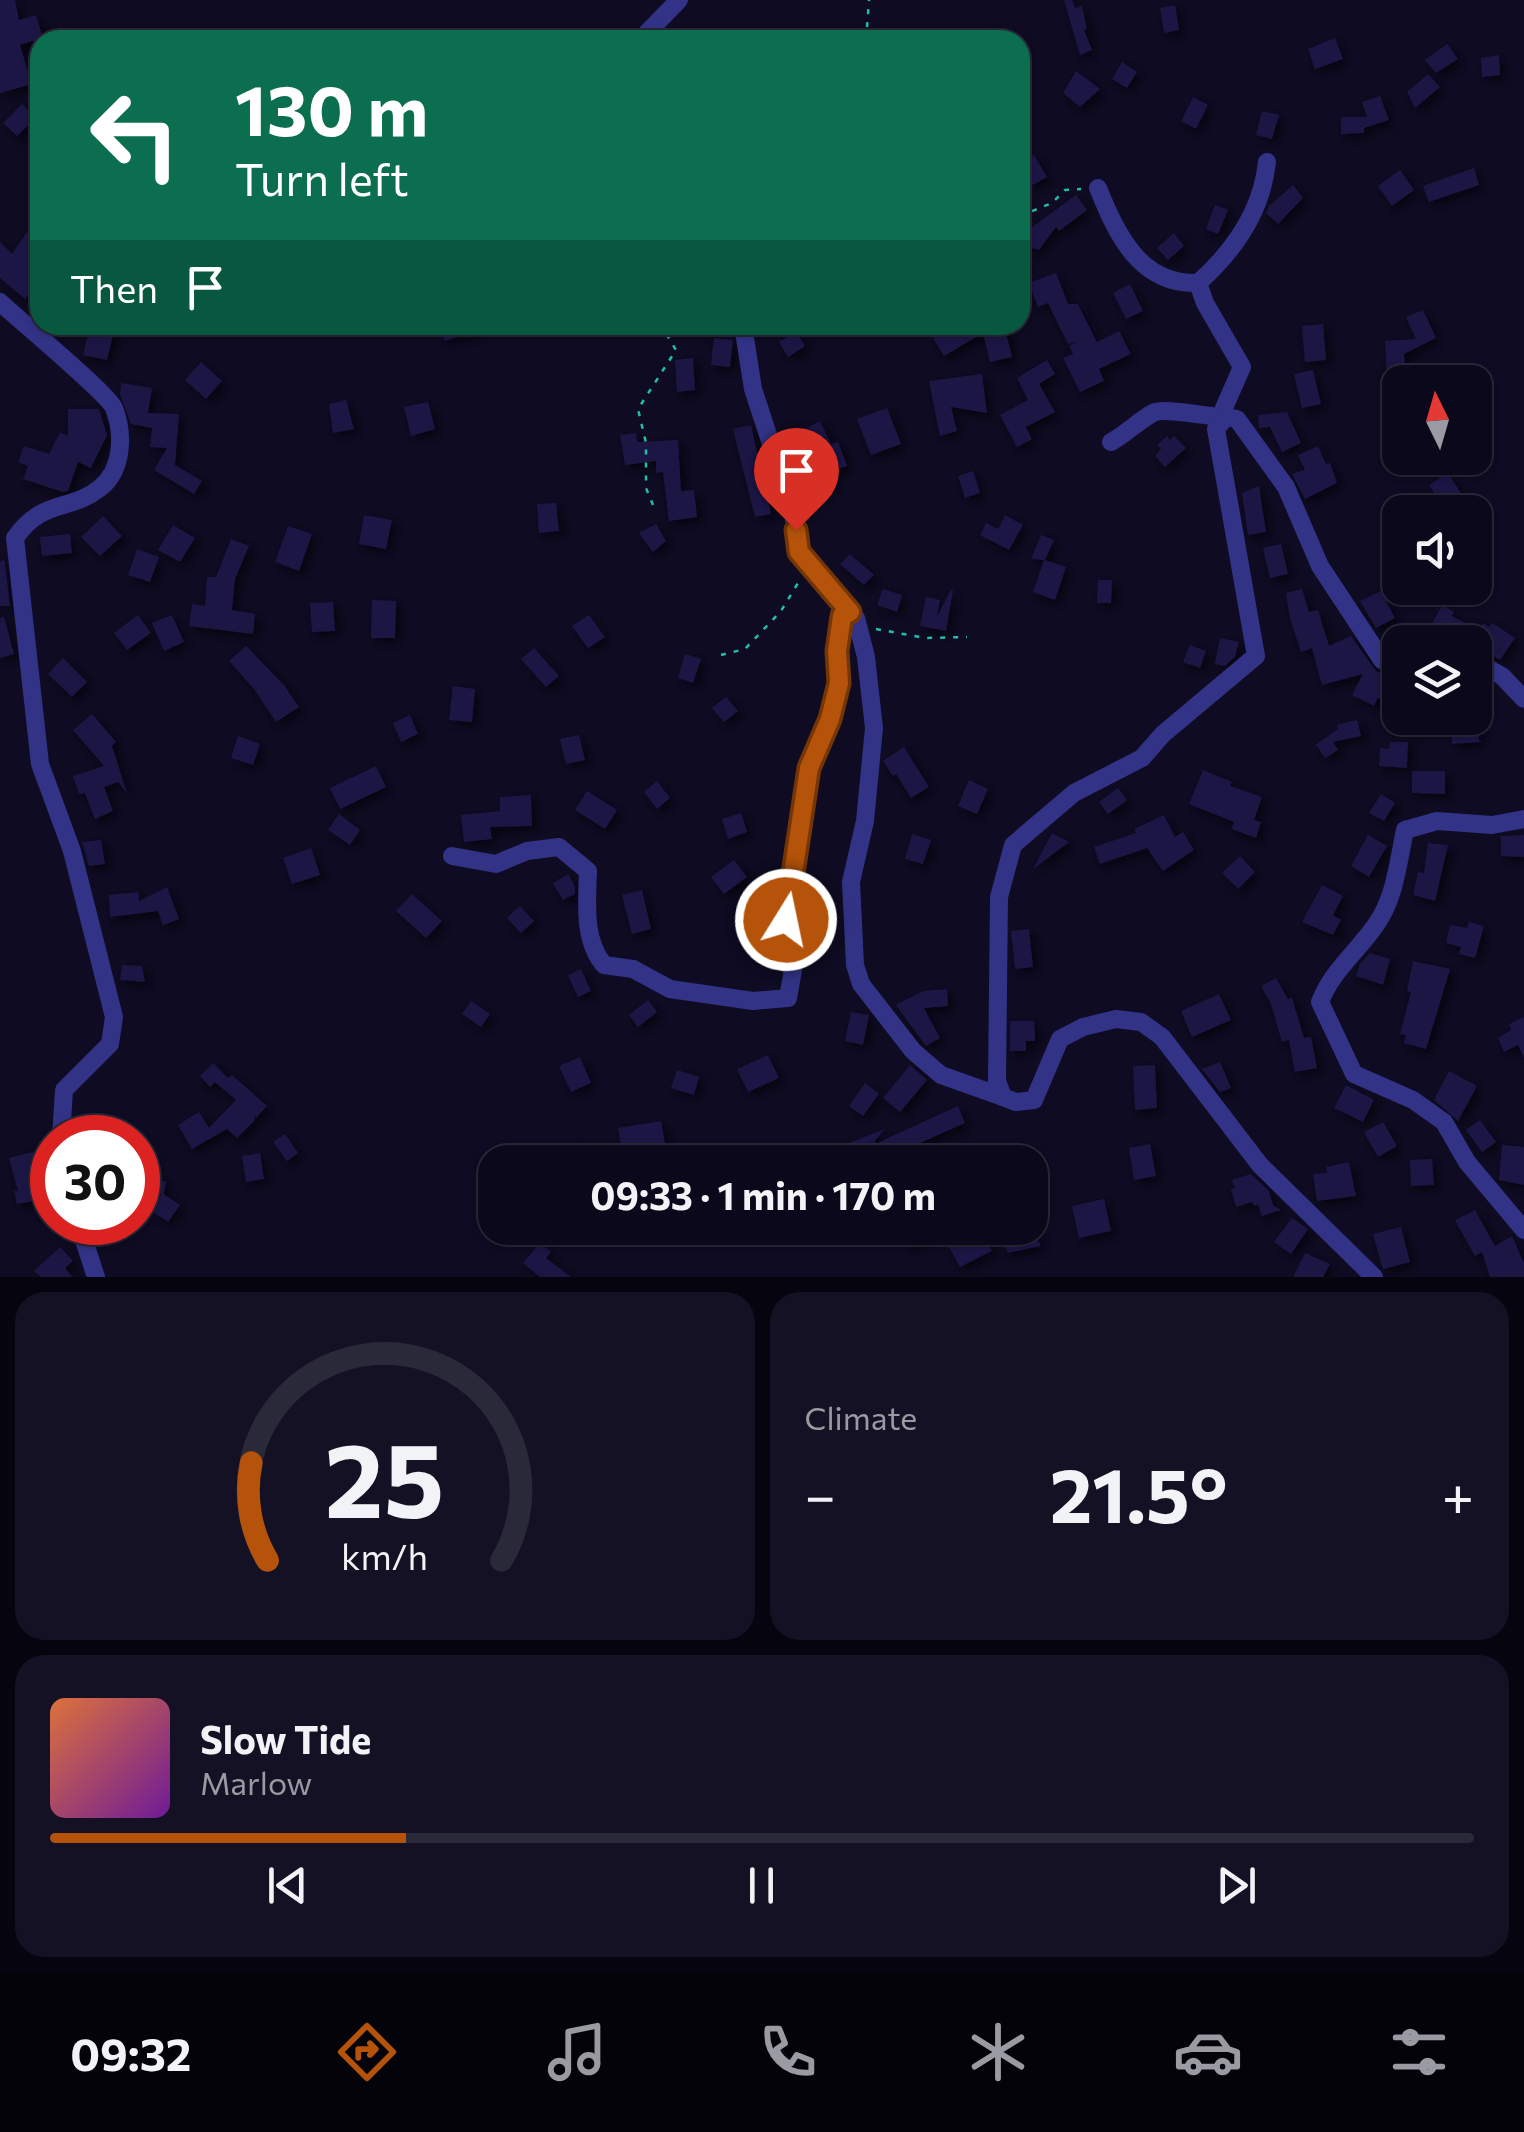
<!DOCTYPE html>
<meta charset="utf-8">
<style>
:root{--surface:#0a081a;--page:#131123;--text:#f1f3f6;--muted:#999aa2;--line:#2a2939;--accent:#b45309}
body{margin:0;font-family:Commissioner,sans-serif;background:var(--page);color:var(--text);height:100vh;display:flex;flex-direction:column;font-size:38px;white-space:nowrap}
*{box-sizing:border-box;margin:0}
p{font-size:32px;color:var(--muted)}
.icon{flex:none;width:55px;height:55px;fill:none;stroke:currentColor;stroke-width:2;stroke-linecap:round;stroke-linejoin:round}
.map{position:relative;height:1277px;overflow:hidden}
.side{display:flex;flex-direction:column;gap:15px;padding:15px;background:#06040e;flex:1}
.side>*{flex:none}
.top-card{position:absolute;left:30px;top:30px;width:1000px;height:305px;border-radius:30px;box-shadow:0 2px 8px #0004,0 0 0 2px var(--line);background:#0b6e4f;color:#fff;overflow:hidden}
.needle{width:65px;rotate:355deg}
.fabs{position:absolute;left:1382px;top:365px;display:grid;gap:20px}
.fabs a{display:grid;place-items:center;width:110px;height:110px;border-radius:20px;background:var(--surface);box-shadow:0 2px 8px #0004,0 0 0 2px var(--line);font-size:50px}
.speed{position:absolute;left:30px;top:1115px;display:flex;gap:20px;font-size:50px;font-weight:700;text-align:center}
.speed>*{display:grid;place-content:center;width:130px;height:130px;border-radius:50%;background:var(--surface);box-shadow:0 2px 8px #0004,0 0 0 2px var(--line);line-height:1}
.speed .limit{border:15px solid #d22;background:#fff;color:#111}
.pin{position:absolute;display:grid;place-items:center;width:85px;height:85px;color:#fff;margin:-102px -42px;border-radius:50% 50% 50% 0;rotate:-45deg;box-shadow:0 0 10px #0007}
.pin .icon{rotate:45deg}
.me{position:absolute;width:110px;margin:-55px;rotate:10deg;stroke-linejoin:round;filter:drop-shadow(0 0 8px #0008)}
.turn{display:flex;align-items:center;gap:35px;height:210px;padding:0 40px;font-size:45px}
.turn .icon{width:130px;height:130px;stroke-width:2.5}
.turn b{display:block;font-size:70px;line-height:85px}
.then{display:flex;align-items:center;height:95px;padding:0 40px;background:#0003;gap:20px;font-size:38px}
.big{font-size:75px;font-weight:700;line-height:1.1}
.side .widget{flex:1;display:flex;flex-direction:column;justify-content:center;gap:15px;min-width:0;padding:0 35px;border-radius:30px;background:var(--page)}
.side .dial{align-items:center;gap:0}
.dial svg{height:260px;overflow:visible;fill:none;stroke:var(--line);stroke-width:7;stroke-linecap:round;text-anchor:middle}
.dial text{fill:var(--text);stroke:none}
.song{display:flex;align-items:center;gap:30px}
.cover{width:120px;height:120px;border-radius:15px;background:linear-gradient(135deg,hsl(20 70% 55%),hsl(280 70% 35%))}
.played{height:10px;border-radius:5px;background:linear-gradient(90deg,var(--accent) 25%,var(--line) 25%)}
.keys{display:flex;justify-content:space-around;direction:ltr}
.heat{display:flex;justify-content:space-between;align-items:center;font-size:55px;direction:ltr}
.side .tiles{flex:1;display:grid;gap:15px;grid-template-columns:1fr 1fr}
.widget:last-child{grid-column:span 2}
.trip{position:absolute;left:478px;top:1145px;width:570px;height:100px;border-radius:30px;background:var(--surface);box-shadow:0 2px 8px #0004,0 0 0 2px var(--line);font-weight:700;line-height:100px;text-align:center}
.tab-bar{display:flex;height:160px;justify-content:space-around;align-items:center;background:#04030a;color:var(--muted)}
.tab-bar .icon{width:70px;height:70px}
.tab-bar .current{color:var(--accent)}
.tab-bar b{font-size:45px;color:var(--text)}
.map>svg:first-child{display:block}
</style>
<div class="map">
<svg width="1524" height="1277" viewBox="0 0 1524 1277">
<defs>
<filter id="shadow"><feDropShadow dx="4.5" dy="4.5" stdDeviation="5" flood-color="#0009"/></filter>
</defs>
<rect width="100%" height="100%" fill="#0e0b22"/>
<!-- building -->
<g fill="#1d1645" filter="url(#shadow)">
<polygon points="0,0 15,0 19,20 36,15 43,38 20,45 32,84 0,93"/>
<polygon points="1064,0 1072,0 1075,8 1082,6 1087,29 1084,30 1092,50 1080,55"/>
<polygon points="1175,5 1179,30 1164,33 1160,8"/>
<polygon points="1335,38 1343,59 1315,69 1308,49"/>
<polygon points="1447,44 1458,59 1436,73 1425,60"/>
<polygon points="1499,55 1500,75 1482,77 1481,58"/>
<polygon points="1122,62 1137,72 1127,88 1112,79"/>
<polygon points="1076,71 1100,89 1080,107 1063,93"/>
<polygon points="1428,74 1440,87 1415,108 1407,92"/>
<polygon points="1380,96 1389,120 1364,128 1364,133 1341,134 1341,117 1367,117 1362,102"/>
<polygon points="1193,97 1208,105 1196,129 1181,121"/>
<polygon points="22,104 36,118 17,136 3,123"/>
<polygon points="1262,111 1279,115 1272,139 1256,135"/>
<polygon points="1034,155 1047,177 1033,185 1020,162"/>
<polygon points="1474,168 1479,185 1429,202 1423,186"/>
<polygon points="1400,170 1414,190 1392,206 1378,186"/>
<polygon points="1293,185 1303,198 1278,224 1266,213 1269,206"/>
<polygon points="1076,195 1087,210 1059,231 1056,227 1039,250 1026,246 1031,228"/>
<polygon points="1215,205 1228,210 1218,234 1206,229"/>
<polygon points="40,213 40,281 25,299 0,278 0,242 12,254"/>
<polygon points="1174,233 1184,246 1168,260 1157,248"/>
<polygon points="1056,273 1068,304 1078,304 1097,342 1119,331 1131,354 1099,369 1104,381 1080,392 1063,358 1073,354 1069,346 1076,342 1068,344 1048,303 1038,307 1029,283"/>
<polygon points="1130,284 1143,311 1126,319 1113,293"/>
<polygon points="1423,310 1436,338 1404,354 1405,365 1400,365 1400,408 1389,409 1385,341 1416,339 1406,317"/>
<polygon points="1323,324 1326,360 1305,362 1302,326"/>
<polygon points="90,325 114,330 107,360 83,355"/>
<polygon points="439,325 484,325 485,327 445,341"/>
<polygon points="954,325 960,325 963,330 981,325 1004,325 1012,357 990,362 983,333 944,356 933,338"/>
<polygon points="796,332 805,346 788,357 779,342"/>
<polygon points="714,338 733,340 730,367 711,365"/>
<polygon points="693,358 695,390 677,392 675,360"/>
<polygon points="1047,360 1055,374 1039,384 1055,412 1026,427 1032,439 1017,447 1000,415 1028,400 1017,378"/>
<polygon points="201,362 222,381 206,399 185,380"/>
<polygon points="1313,370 1321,404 1302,408 1294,374"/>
<polygon points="982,374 987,413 951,407 957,431 940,436 929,381"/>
<polygon points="121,383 152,388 148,413 179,414 175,465 202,481 194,494 154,470 167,448 150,447 152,428 131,424 120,395"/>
<polygon points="346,400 354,429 333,433 329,404"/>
<polygon points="428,402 435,429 411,436 404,407"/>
<polygon points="887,408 901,444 871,455 857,419"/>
<polygon points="68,409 99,409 107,435 91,468 78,462 68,491 63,492 23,479 28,466 18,462 24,446 49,454 60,432 68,436"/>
<polygon points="1287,412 1301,443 1282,452 1270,427 1259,428 1258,415"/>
<polygon points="820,421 831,444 838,442 847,466 815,477 806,453 810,452 800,431"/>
<polygon points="751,425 771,514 755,517 733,429"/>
<polygon points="636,433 637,442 678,440 681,491 694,490 697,517 669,521 663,472 656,473 656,461 625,465 620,435"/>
<polygon points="1167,436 1170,440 1174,436 1186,448 1165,467 1155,456 1161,449 1157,445"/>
<polygon points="1318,446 1326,464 1330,463 1337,483 1305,499 1292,474 1305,470 1298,455"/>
<polygon points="973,471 980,493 965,498 958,476"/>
<polygon points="1448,473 1462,495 1443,507 1429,485"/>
<polygon points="1259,486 1266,532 1248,535 1242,493"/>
<polygon points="556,503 559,531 539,533 537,504"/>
<polygon points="364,515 392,520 386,549 359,544"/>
<polygon points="1005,515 1023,525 1009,550 980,535 986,523 998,529"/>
<polygon points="103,516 122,536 100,556 81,537"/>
<polygon points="656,524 666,541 653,552 639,533"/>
<polygon points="173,525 195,538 180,562 158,550"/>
<polygon points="288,526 312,534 299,571 275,562"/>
<polygon points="70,534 72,553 42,556 40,537"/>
<polygon points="1041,535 1054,540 1045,560 1066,567 1055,600 1033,592 1044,560 1031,559"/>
<polygon points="231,539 249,546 235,579 232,610 255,614 253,634 189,626 192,604 205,606 207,577 216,577"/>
<polygon points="1281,544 1288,574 1270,578 1263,548"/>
<polygon points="137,549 159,557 150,582 128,575"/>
<polygon points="850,554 874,575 864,585 840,564"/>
<polygon points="4,560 5,564 10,606 0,606 0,561"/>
<polygon points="1098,580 1112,580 1111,603 1097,603"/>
<polygon points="883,589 902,595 897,612 877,605"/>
<polygon points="1302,589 1309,612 1318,610 1329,646 1351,636 1376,671 1400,679 1400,706 1378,698 1374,706 1352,695 1363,674 1322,685 1312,648 1301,652 1290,618 1286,593"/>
<polygon points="951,590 953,590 946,631 920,626 926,597 940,600 937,616"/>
<polygon points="1381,591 1395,618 1376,628 1360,601"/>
<polygon points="372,600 396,601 395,638 371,638"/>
<polygon points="333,602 335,631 312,632 310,603"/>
<polygon points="1442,605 1454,612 1452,616 1478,630 1483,623 1489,627 1492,623 1515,638 1500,660 1462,636 1460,639 1445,630 1442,636 1429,629"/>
<polygon points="138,615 151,633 127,650 114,633"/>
<polygon points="172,615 184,642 164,651 152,623"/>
<polygon points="589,615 605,637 588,648 572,626"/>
<polygon points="4,617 14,654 0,658 0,618"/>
<polygon points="1220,638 1239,642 1235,657 1225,666 1215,664"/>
<polygon points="1190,645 1206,651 1200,668 1183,662"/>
<polygon points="246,646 284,685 299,707 276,722 254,689 229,661"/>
<polygon points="534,648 559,676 546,687 521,659"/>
<polygon points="685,654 701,659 693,683 678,678"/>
<polygon points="63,658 87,682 72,697 48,674"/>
<polygon points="453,686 475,689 472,722 449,720"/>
<polygon points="726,697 738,711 724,722 712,708"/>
<polygon points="92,714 116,742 112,746 127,793 118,782 104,787 113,811 95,819 85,793 79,794 73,776 104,766 73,730"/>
<polygon points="410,715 418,734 401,742 393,723"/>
<polygon points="1478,719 1479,740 1482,742 1452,744 1452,727 1462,726 1468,731"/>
<polygon points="1357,720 1361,736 1333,742 1338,750 1325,758 1317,746 1313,747 1338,729 1337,725"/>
<polygon points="579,735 585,760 566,764 560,739"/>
<polygon points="238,736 260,744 253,765 231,758"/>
<polygon points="1390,742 1408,742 1407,768 1379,766 1380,748 1389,749"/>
<polygon points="904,747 929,787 911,798 896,774 893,776 883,761"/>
<polygon points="376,766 386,787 340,809 330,788"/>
<polygon points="1203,770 1232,782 1230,786 1262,797 1254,820 1261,822 1256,838 1232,829 1234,822 1189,804"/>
<polygon points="1412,771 1445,771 1445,794 1412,793"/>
<polygon points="969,780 988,789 977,814 958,806"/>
<polygon points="657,781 670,798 657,809 644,792"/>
<polygon points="1118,788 1127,800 1108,814 1099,802"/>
<polygon points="587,791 617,810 605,829 575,810"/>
<polygon points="1381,794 1395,803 1384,821 1369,813"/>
<polygon points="531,795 532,826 490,827 492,839 464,842 461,815 500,811 500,797"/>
<polygon points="741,813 747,832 728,839 722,819"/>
<polygon points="339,814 360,830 350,845 328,830"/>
<polygon points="1164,815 1175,837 1183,832 1194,850 1163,871 1147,848 1100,864 1094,847 1136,833 1134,829"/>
<polygon points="1052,833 1069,842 1033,869"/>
<polygon points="912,834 931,840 923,864 905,859"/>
<polygon points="1368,835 1387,846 1369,877 1351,866"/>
<polygon points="1524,835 1524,857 1501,856 1501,836"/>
<polygon points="101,840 105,864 89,866 82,842"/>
<polygon points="1428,843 1448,845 1435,901 1413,895 1418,872 1424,873"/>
<polygon points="311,848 320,875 292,884 283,858"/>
<polygon points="1240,856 1255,872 1238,889 1222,873"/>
<polygon points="734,860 747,877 724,894 711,877"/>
<polygon points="568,874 575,887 575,894 563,900 553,883"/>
<polygon points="1322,885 1343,896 1333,915 1341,920 1333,935 1302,922"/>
<polygon points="167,887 179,919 163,925 158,911 110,917 109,895 138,892 139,901"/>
<polygon points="642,890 651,929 632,934 622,895"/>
<polygon points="412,894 442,921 426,938 396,911"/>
<polygon points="520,906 534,921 521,933 507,918"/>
<polygon points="1469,922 1484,926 1475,958 1459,954 1461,947 1446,943 1450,925 1467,928"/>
<polygon points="1029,929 1033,967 1015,969 1011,931"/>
<polygon points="1370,953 1390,959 1383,985 1356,976 1360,964"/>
<polygon points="1413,961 1450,969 1426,1049 1404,1043 1406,1035 1400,1034 1411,992 1407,991"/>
<polygon points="122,965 142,966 145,982 120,980"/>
<polygon points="581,969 591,991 578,997 568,975"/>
<polygon points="1276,978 1288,999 1292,998 1304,1038 1311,1037 1317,1068 1295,1072 1289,1040 1282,1042 1271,1004 1261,986"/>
<polygon points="947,989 948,1006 924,1008 940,1038 926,1046 896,1005 923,991"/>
<polygon points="1219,994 1231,1020 1192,1037 1181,1011"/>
<polygon points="648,1000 657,1012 638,1027 629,1015"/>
<polygon points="471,1001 490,1014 481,1027 462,1014"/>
<polygon points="851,1012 869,1015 863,1045 845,1041"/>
<polygon points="1524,1017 1524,1058 1518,1045 1504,1052 1498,1038 1511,1030 1509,1024"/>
<polygon points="1010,1021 1034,1021 1035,1041 1026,1041 1026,1051 1010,1051"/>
<polygon points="768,1055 779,1078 748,1092 737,1069"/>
<polygon points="580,1057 591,1083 571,1092 559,1066"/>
<polygon points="1220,1062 1231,1088 1220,1092 1202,1069"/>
<polygon points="213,1063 228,1078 232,1075 267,1106 256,1118 254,1114 255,1120 237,1138 227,1129 192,1149 178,1125 199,1112 209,1128 236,1100 215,1082 210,1087 200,1076"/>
<polygon points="910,1065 927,1080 900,1112 883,1098"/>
<polygon points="1155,1065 1157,1108 1135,1110 1133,1066"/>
<polygon points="677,1070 699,1077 694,1095 671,1088"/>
<polygon points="1449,1071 1477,1086 1458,1121 1434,1100"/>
<polygon points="865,1083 879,1094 863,1116 849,1106"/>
<polygon points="1346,1085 1374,1100 1363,1122 1334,1108"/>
<polygon points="958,1106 965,1123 920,1143 902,1155 899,1148 860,1162 827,1162 847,1154 843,1145 885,1129 874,1142 877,1143"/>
<polygon points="1480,1120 1496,1142 1482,1152 1466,1130"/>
<polygon points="661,1121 667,1155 624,1162 618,1128"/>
<polygon points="1383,1122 1397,1146 1378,1157 1364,1132"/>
<polygon points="110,1123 112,1138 74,1138 74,1128"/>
<polygon points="285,1134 298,1153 287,1161 273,1142"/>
<polygon points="569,1143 623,1159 623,1162 564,1162"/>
<polygon points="1150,1144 1156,1176 1134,1180 1129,1148"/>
<polygon points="1502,1145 1524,1147 1524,1185 1499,1180"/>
<polygon points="41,1150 49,1181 30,1186 34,1201 17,1204 14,1191 18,1191 9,1158"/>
<polygon points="260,1153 264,1179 246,1182 242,1156"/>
<polygon points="1432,1159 1434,1185 1411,1186 1410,1160"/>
<polygon points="1349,1162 1356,1196 1317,1201 1313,1174 1327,1173 1326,1167"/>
<polygon points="1251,1174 1269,1191 1273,1205 1281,1210 1262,1216 1258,1205 1254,1206 1252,1202 1236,1207 1231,1189 1235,1188 1232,1180"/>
<polygon points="147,1180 166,1181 164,1194 162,1193 180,1205 168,1222 150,1210 162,1193 146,1192"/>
<polygon points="1104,1199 1111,1231 1079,1238 1072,1206"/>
<polygon points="1475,1210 1495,1246 1512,1236 1524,1263 1524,1277 1490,1277 1482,1252 1475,1256 1455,1220"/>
<polygon points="1292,1218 1308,1229 1291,1254 1274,1242"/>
<polygon points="1401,1227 1410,1262 1383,1269 1373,1234"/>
<polygon points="913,1228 938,1228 911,1248 902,1236"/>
<polygon points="980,1228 992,1251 960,1267 948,1245"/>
<polygon points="1032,1229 1041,1246 1008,1253 1003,1242"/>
<polygon points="540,1243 551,1252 546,1258 571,1277 540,1277 523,1263"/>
<polygon points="60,1247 73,1261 65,1268 73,1277 41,1277 34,1271"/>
<polygon points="1305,1253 1330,1264 1323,1277 1293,1277"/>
</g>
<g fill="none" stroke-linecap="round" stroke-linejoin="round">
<!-- path -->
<g stroke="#22bdac" stroke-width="2.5" stroke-dasharray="5 8" stroke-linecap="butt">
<polyline points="866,40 869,0"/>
<polyline points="1020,216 1052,203 1065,190 1081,189"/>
<polyline points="653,505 646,488 646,443 638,409 676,350 661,325"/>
<polyline points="876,629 925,638 967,637"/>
<polyline points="721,655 745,649 781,611 801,578"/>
</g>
<!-- minor -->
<g stroke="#323386" stroke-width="18">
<polyline points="640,40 679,0"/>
<path d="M1098,188C1117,235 1140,285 1198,283"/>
<path d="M0,302C18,319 108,394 114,408C124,434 123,470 100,488C70,512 43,498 15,538L40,764L72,851L114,1017L110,1044L64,1090L61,1138"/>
<polyline points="743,325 753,389 792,508 799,551 850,612"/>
<path d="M1111,442C1126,434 1138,421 1153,413C1163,407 1208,417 1226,417L1224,408L1242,367L1205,303L1198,283C1234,251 1262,210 1267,162"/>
<polyline points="1475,661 1502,676 1524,699"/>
<path d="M1524,819L1492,825L1437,821L1405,830C1398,863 1395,899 1375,926C1356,953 1332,971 1320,1002L1354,1074L1413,1100L1444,1122L1467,1162L1524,1230"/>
<path d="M452,856L496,864L527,851L559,847L588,871C587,903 583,940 604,965L633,969L670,989L753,1001L788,998L793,970L774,944L786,920L809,768L829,719L839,683L837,651L842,616L850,612L856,618L866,657L874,728L865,821L851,882L855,965L861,984L913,1051L941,1075L1003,1097"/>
<polyline points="78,1222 96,1277"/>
<polyline points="1374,1277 1260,1165 1162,1037 1141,1022 1116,1019 1083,1027 1060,1039 1034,1100 1016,1102 1003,1097 997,1081 999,897 1013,845 1074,793 1142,758 1163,734 1256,656 1216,429 1226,417 1237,419 1286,487 1320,566 1382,660 1400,659"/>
</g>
</g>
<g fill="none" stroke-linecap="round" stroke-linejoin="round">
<defs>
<polyline id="route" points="786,920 809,768 830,719 839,683 837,651 842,616 850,612 799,552 796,530"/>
</defs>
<!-- route casing -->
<use href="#route" stroke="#753606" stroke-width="25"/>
<!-- route -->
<use href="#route" stroke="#b45309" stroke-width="18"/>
</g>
</svg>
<div class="fabs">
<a><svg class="needle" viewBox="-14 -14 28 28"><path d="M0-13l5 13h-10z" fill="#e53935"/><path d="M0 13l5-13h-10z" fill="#999aa2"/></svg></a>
<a><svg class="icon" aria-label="sound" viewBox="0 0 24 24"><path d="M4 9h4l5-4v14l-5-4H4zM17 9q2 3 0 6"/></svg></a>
<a><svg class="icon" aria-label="layers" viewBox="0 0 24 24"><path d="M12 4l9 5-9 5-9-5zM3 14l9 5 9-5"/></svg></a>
</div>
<div class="speed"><div class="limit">30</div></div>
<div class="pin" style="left:796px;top:530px;background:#d93025"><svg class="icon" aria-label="arrive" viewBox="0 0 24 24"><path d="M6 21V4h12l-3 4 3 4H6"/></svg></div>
<svg class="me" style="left:786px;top:920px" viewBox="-20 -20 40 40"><circle r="17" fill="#b45309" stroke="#fff" stroke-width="3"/><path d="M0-11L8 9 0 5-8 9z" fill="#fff"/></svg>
<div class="trip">09:33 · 1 min · 170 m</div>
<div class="top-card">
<div class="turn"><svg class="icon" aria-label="left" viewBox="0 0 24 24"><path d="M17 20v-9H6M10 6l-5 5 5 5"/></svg><div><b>130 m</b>Turn left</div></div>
<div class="then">Then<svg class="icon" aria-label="arrive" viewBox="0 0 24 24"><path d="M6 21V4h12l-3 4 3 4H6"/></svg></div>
</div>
</div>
<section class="side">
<div class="tiles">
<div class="widget dial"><svg viewBox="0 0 100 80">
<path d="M14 69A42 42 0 1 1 86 69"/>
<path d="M14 69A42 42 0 0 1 9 39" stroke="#b45309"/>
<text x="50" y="56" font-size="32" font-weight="700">25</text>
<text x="50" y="72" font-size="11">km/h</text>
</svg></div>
<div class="widget"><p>Climate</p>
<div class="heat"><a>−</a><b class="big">21.5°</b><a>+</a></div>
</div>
<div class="widget">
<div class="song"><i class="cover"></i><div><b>Slow Tide</b><p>Marlow</p></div></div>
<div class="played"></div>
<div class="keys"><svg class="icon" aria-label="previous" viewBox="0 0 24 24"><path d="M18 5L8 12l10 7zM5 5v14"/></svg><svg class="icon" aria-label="pause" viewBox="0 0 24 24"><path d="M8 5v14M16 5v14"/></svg><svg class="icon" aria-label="next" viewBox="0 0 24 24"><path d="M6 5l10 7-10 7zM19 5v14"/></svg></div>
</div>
</div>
</section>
<nav class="tab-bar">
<b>09:32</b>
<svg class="icon current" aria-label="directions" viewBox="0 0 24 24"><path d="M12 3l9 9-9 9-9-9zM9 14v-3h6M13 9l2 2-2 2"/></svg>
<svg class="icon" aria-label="music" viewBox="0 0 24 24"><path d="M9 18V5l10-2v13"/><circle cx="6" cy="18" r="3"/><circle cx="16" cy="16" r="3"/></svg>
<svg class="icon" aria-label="phone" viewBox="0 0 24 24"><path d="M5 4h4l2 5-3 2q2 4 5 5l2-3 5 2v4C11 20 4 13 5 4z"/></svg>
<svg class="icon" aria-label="climate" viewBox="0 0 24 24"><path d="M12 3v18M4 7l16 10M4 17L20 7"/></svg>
<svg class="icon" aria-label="car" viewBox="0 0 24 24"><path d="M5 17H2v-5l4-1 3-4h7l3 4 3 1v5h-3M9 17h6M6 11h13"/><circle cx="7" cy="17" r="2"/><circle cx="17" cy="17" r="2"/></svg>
<svg class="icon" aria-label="filters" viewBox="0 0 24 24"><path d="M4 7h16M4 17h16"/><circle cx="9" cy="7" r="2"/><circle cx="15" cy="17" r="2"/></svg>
</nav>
